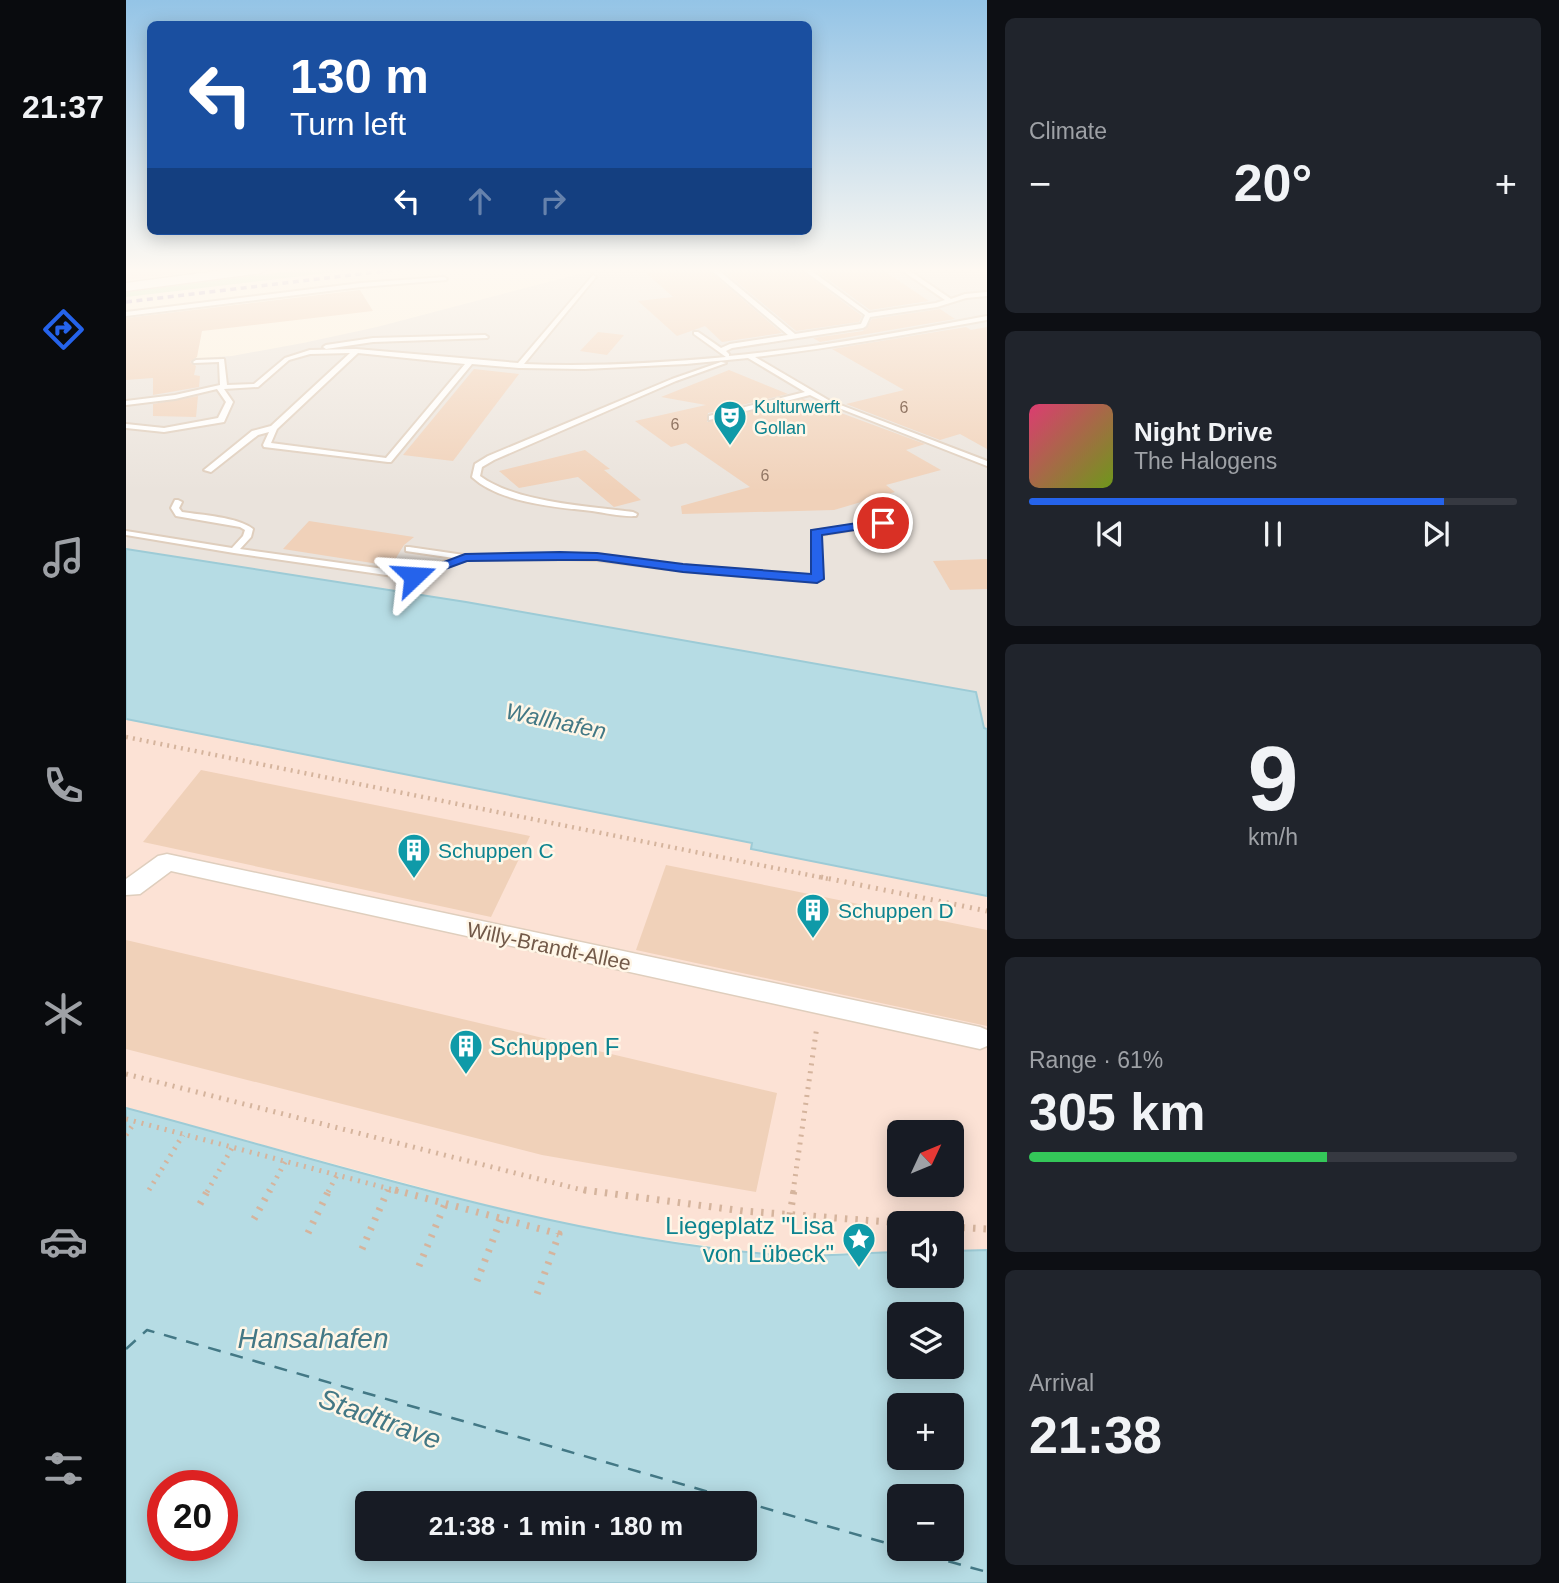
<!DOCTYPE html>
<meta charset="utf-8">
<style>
:root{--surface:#171b24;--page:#20242c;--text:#f1f3f6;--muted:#9ea1a6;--line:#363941;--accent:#2563eb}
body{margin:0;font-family:Arial,sans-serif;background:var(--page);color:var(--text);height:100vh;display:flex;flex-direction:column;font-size:26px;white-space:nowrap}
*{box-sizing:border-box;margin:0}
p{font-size:23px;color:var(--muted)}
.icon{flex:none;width:38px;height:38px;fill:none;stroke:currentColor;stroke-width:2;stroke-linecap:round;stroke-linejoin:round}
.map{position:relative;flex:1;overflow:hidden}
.sheet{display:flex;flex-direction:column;gap:18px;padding:18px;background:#0d0f14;width:572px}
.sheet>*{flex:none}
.top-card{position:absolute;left:21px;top:21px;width:665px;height:214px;border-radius:10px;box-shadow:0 4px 18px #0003;background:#1a4fa0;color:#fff;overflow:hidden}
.needle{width:46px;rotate:46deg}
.tools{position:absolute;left:761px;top:1120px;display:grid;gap:14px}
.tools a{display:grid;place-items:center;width:77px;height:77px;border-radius:10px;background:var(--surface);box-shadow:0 4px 18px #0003;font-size:35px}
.speed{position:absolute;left:21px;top:1470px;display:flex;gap:14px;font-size:35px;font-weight:700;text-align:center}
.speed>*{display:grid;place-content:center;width:91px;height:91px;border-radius:50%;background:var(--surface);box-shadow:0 4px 18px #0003;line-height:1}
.speed .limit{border:10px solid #d22;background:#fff;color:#111}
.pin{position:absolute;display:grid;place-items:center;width:60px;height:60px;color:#fff;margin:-30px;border:4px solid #fff;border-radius:50%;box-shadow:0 2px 7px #0007}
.me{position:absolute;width:77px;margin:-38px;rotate:70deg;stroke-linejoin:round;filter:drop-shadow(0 0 5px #0008)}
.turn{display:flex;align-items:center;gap:24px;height:147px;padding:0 28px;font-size:32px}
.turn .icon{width:91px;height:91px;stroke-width:2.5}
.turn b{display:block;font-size:49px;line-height:60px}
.lanes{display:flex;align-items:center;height:66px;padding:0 28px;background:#0003;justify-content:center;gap:35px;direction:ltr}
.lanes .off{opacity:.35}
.big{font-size:52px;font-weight:800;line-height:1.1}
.sheet .widget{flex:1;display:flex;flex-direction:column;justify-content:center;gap:10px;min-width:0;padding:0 24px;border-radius:10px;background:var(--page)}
.sheet .dial{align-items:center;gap:0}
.dial b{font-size:91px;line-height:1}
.song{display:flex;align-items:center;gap:21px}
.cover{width:84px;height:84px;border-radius:10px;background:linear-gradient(135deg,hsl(340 70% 55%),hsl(80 70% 35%))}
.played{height:7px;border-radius:4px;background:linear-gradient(90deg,var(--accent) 85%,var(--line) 85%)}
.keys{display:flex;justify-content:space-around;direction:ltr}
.heat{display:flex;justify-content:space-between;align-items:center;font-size:38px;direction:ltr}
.charge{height:10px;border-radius:5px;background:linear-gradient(90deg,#34c759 61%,var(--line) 0)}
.trip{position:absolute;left:229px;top:1491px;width:402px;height:70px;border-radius:10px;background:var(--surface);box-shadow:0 4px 18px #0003;font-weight:800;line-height:70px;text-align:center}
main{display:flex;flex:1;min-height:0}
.menu{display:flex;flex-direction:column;width:126px;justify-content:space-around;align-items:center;background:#090b0e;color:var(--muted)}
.menu .icon{width:49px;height:49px}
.menu .on{color:var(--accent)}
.menu b{font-size:32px;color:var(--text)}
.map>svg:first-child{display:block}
</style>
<main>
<nav class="menu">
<b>21:37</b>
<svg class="icon on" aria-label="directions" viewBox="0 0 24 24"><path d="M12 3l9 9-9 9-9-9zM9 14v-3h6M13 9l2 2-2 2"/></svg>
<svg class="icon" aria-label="music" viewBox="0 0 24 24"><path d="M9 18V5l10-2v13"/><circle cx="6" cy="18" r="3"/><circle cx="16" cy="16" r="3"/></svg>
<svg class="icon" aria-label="phone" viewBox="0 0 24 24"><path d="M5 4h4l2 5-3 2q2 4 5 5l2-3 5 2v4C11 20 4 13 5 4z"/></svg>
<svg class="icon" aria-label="climate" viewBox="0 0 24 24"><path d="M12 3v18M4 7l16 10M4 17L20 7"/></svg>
<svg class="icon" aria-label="car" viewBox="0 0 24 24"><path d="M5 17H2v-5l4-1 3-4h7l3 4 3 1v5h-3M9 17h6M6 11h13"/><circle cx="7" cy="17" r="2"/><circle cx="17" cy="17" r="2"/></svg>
<svg class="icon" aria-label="filters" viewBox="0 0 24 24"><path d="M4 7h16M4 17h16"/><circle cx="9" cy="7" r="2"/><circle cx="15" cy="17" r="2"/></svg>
</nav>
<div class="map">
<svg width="861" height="1583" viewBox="0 0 861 1583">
<rect width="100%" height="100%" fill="#fcf2e1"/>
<!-- commercial -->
<g fill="#fce2d5" fill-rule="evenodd">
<polygon points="0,269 88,269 0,280"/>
<path d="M0,719L627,843L625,849L861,896V1250L826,1251V1223H774L773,1252L643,1254L523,1238L405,1217L0,1108ZM774,1132H826V1185H774Z"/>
</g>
<!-- industrial -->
<polygon fill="#eae3dc" points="472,269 861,269 861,729 858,729 849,692 340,602 0,549 0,363 106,356 177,343 251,327"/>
<!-- green -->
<polygon fill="#cfe8c0" points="181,269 236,269 0,297 0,292"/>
<!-- water -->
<g fill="#b6dce4" stroke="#9dcbd6" stroke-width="2" fill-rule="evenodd">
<polygon points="0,549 340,602 850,692 858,728 861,729 861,896 625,849 626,843 0,719"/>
<path d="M0,1108C211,1164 422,1235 641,1254C684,1258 730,1253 773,1252L774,1276H826V1251L861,1250V1583H0ZM774,1314H826V1367H774ZM774,1405H826V1458H774ZM37,1486H96V1545H37ZM774,1496H826V1549H774ZM242,1503H620V1549H242Z"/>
</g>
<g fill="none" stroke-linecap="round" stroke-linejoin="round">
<!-- ferry -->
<g stroke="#437885" stroke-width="2.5" stroke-dasharray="13 10" stroke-linecap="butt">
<polyline points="0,1349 21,1330 774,1547"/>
<polyline points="778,1549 861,1572"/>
</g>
</g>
<!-- building -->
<g fill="#f0d1b9">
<polygon points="543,269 581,269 656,333 596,342 579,326 551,336 512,301 547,297 519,272"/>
<polygon points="595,269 673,269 736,316 733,322 670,331"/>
<polygon points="688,269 755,269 803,301 744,310"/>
<polygon points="234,290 247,311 76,331 71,357 64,362 70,366 68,375 74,376 73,387 27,395 27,378 0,380 0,318"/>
<polygon points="814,309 829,319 694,342 687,338 737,331 746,319"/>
<polygon points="840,327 845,330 861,327 861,449 834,434 814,440 720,404 778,390 706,349"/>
<polygon points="472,332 498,335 481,355 454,351"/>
<polygon points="348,369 393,374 327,461 277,455"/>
<polygon points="603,370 662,394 582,413 581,422 677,399 799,444 780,450 815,470 760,485 769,492 708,510 556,514 555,506 624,487 560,443 545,447 509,421 580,405 535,397"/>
<polygon points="72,396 70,417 27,416 27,404"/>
<polygon points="459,450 484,469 478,470 515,500 488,507 452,477 393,488 373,471"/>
<polygon points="183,521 288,537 278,545 265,566 157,549"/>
<polygon points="861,559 861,589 824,590 807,561"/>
<polygon points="75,770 404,836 365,917 17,842"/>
<polygon points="540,865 861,930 861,1026 510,950"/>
<polygon points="0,940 651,1093 630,1192 416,1155 0,1049"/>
</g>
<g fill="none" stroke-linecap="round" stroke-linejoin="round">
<defs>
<g id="service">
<path d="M584,269H591L669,334L735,324L739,315L676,269H683L743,313L810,303L819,300L774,269H781L825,299L839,294L861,292V296L840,298L811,307L744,317L740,326L737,328L606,348L600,351L603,354V356C690,348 775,332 861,316V320C784,334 707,348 629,357L704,401L861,461V466L700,403L684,395L583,420V416L679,392L622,358L560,364L459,369L393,368L346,364L265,462H262L138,447L137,445L143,432L132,435L85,472L78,470L126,431L145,426L224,353L184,354L163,360L132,387L98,389L107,402L98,422L38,432L0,428V424L38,428L92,418L100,402L91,389L49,399L0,405V401L49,395L94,385L93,362L68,363L67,362L70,360L98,359L101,385L128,384L159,358L184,350L230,349L392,363L467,275L470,277L469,278L398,364C466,367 533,363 600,357L568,334V332H572L595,348L604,344L662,335ZM232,353L339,364L260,458L145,443L151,429Z"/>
<polygon points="318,277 321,279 320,280 235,287 0,316 0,312 235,283"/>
<polygon points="359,335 362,337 361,338 247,342 200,349 197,347 200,345 247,338"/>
<path d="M595,362L600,363L550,381L368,460L356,467L354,476C391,503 462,506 507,512L511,514L510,516C496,517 480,513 466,511C430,507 374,503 346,477L349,464L362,456L546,379Z"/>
<path d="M49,500H52L56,502L53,508L56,512C75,515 112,517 127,529L125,537L114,549L287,573L328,558L280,551V547H283L338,555L471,554L557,565L687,576V531L757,521L761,523L757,525L694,535L695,579L691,582L557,571L471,560L434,559L340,560L288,579L108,553L0,535V531L106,548L117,536L119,530L114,527L50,516L45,508Z"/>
</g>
<g id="minor">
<polygon points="106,269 141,269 135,273 0,291 0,283"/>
<polygon points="41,854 854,1027 861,1030 861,1046 854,1049 45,871 14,894 0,895 0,879 32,856"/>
</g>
</defs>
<!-- service casing -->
<use href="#service" stroke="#dfcebd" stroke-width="4"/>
<!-- minor casing -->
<use href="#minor" stroke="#dfcebd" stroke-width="3"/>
<!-- path-far2 -->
<polyline stroke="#d5b49d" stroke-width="4.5" stroke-dasharray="2 5" stroke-linecap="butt" points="0,737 703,879"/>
<!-- path-far1 -->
<g stroke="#d5b49d" stroke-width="5" stroke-dasharray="2 6" stroke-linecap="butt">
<polyline points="695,877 861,911"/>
<polyline points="0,1074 464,1192"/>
<polyline points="0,1119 275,1192"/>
<polyline points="0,1135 9,1122"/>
<polyline points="23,1190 57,1135"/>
<polyline points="81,1192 106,1148"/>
<polyline points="143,1192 159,1162"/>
<polyline points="202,1192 211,1175"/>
<polyline points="262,1192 263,1189"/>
<polyline points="667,1192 691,1026"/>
</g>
<!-- path -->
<g stroke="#d5b49d" stroke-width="7" stroke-dasharray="2.5 8" stroke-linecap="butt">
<polyline points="269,1190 433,1234 410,1297"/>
<polyline points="458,1190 617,1211 776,1223"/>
<polyline points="74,1204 82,1190"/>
<polyline points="664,1215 668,1190"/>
<polyline points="128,1219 144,1190"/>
<polyline points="826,1227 861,1229"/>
<polyline points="182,1233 203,1190"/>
<polyline points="236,1249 262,1190"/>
<polyline points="293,1266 319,1204"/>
<polyline points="351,1281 375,1219"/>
</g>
<!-- service -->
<use href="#service" fill="#fff" fill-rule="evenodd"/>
<!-- minor -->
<use href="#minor" fill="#fff" fill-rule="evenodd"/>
<!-- rail -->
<polyline stroke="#b5a1c4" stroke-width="3.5" stroke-dasharray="6 4.5" stroke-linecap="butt" points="0,302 275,269"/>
</g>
<!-- sky -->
<linearGradient id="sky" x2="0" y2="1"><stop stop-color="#94c4e6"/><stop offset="0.55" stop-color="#fef9f2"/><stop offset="1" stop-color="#fef9f2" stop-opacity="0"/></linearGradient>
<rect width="861" height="491" fill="url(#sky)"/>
<!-- route -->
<polygon fill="#2563eb" stroke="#184099" stroke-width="2" points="757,519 762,520 762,525 696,535 698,579 691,583 557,572 471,560 434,560 341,561 292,579 288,580 281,576 339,554 434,552 471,553 557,564 685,574 685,530"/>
<!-- icons -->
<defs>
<symbol id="theatre-pin" viewBox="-11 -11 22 30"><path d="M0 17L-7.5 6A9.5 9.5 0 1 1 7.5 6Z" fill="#0f9aa8" stroke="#fff6e7"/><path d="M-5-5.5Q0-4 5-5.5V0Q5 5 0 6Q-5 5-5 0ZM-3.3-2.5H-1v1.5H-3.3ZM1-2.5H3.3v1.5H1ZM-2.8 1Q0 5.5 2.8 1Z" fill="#fff"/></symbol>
<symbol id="building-pin" viewBox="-11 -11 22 30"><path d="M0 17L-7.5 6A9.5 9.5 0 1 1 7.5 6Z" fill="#0f9aa8" stroke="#fff6e7"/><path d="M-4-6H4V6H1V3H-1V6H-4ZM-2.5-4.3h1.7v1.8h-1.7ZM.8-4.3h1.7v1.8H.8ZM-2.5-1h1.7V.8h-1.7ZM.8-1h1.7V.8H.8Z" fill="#fff"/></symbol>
<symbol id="sight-pin" viewBox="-11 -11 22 30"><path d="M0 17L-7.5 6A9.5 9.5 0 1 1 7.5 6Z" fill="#0f9aa8" stroke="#fff6e7"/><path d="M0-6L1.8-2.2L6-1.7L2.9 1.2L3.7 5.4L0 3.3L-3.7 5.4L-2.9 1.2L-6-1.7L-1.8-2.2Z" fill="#fff"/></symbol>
</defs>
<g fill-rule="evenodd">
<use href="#theatre-pin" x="585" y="398" width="38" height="52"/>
<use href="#building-pin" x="269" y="831" width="38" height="52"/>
<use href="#building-pin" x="668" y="891" width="38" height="52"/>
<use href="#building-pin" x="321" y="1027" width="38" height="52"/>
<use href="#sight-pin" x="714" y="1220" width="38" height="52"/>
</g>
<g text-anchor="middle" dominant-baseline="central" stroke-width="5" stroke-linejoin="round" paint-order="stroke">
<!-- far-number labels -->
<g font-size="16" fill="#927765">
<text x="778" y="407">6</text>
<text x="549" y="424">6</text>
<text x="639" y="475">6</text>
</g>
<!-- far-culture labels -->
<g font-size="18" fill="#0d838f" stroke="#fff6e7" text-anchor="start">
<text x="628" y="407">Kulturwerft<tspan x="628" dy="21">Gollan</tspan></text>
</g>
<!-- culture labels -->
<g font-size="21" fill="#0d838f" stroke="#fff6e7" text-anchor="start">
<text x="312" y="850">Schuppen C</text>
<text x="712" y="910">Schuppen D</text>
</g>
<!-- street labels -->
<g font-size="21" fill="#725949" stroke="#fff6e7">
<text transform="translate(423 946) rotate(12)">Willy-Brandt-Allee</text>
</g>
<!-- water labels -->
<g font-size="23" font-style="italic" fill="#437885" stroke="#fff6e7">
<text transform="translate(430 721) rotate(12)">Wallhafen</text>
</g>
<!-- near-culture labels -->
<g font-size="24" fill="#0d838f" stroke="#fff6e7" text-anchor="start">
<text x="364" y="1046">Schuppen F</text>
<text x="708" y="1225" text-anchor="end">Liegeplatz "Lisa<tspan x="708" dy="28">von Lübeck"</tspan></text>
</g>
<!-- near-water labels -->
<g font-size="28" font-style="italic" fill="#437885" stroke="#fff6e7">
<text x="187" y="1338">Hansahafen</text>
<text transform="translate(254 1419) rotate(20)">Stadttrave</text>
</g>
</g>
</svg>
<div class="tools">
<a><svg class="needle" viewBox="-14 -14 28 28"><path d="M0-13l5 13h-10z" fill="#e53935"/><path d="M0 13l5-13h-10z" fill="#9ea1a6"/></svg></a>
<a><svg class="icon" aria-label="sound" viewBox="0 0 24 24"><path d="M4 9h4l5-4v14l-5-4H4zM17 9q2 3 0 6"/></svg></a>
<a><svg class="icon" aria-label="layers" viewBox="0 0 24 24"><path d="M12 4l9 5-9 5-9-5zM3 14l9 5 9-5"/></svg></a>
<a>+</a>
<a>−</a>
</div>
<div class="speed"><div class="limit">20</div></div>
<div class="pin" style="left:757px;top:523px;background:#d93025"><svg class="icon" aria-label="arrive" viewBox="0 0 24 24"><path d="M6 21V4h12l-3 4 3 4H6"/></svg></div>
<svg class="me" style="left:288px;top:576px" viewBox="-20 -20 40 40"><path d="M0-17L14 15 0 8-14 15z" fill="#2563eb" stroke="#fff" stroke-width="4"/></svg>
<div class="trip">21:38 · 1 min · 180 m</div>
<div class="top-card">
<div class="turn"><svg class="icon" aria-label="left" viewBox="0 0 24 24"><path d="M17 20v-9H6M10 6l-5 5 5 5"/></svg><div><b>130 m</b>Turn left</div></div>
<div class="lanes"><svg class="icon" aria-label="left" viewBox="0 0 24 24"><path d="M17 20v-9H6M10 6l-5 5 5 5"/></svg><svg class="icon off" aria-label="ahead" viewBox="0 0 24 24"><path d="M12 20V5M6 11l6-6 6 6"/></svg><svg class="icon off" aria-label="right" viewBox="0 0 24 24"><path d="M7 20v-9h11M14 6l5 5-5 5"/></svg></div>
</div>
</div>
<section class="sheet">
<div class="widget"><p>Climate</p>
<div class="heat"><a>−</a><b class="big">20°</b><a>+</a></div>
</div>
<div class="widget">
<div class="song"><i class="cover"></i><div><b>Night Drive</b><p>The Halogens</p></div></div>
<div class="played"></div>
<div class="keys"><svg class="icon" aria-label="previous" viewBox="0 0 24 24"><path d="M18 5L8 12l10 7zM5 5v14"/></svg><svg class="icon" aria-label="pause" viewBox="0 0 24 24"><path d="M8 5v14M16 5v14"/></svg><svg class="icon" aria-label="next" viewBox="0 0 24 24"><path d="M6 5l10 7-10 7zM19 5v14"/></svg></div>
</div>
<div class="widget dial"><b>9</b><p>km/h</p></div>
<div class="widget"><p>Range · 61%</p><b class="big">305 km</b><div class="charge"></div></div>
<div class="widget"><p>Arrival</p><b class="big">21:38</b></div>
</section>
</main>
